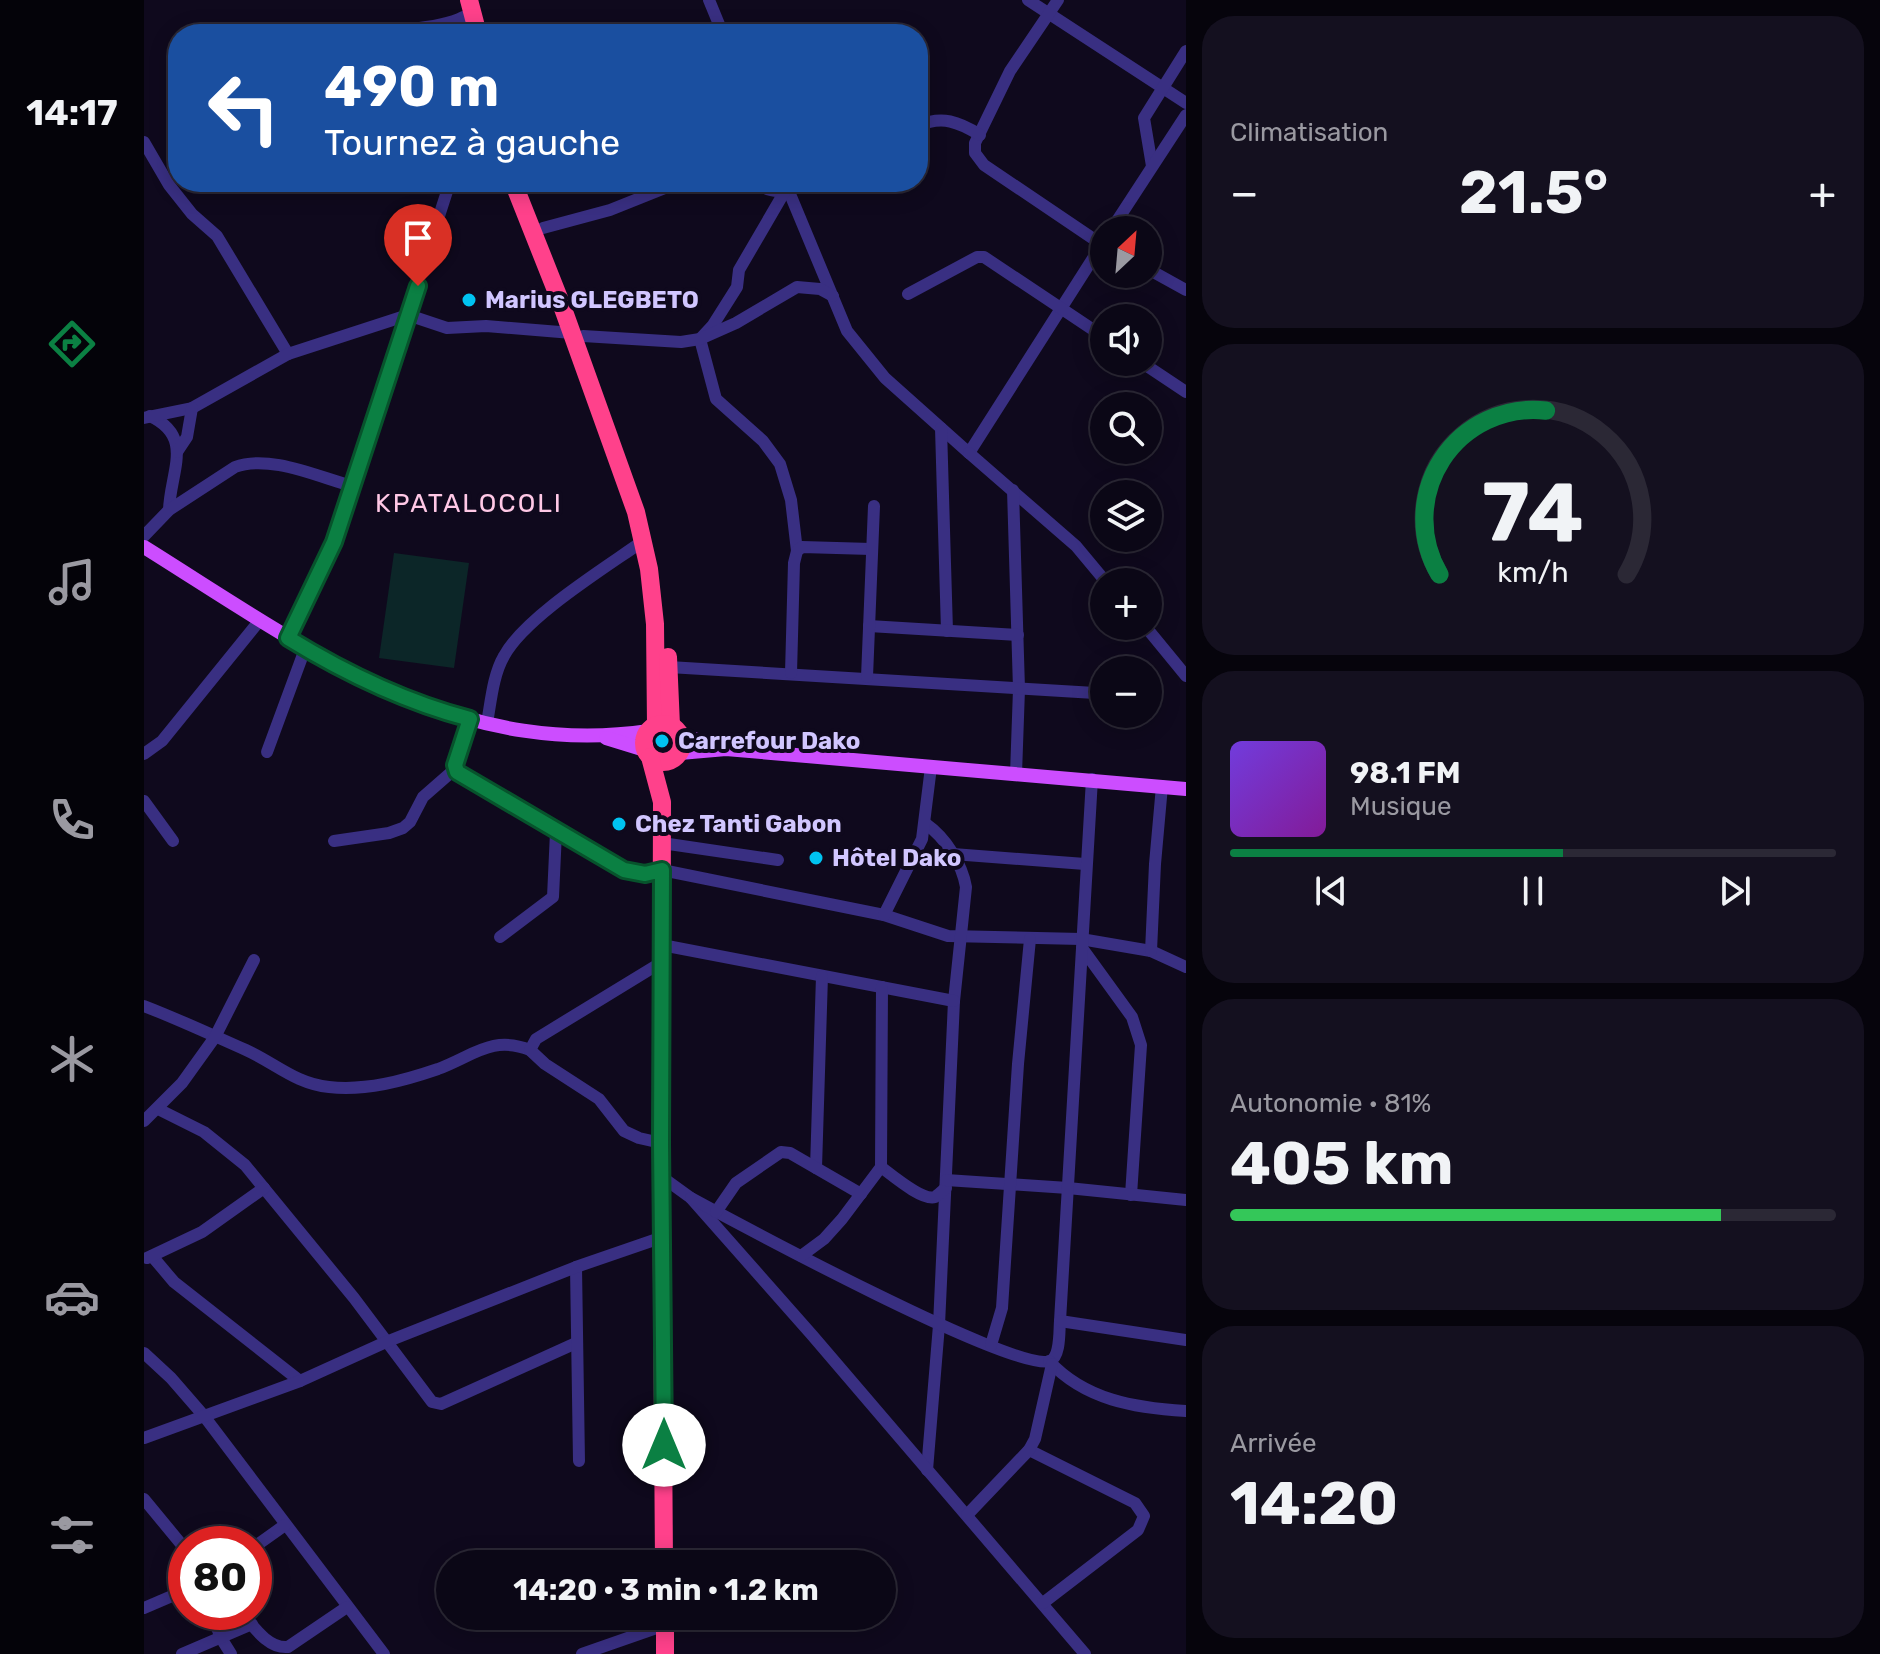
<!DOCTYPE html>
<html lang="fr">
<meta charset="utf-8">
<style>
:root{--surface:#0b0716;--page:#14101f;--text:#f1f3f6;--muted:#9a99a1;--line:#2b2835;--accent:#0b8043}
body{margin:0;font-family:Rubik,sans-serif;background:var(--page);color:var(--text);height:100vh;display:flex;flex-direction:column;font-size:30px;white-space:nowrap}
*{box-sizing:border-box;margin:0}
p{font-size:26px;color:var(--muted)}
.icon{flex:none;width:44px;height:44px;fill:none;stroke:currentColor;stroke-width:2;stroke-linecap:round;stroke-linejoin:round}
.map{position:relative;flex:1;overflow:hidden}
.details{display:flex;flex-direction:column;gap:16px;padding:16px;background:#06040c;width:694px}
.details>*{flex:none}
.hud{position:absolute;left:24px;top:24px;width:760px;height:168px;border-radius:32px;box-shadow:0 4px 20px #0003,0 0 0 2px var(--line);background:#1a4fa0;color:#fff;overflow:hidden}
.needle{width:52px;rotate:26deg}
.buttons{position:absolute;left:946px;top:216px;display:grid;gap:16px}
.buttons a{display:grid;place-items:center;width:72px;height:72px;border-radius:50%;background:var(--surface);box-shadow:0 4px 20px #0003,0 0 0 2px var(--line);font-size:40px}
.speed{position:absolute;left:24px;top:1526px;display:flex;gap:16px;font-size:40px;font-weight:700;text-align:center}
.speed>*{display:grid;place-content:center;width:104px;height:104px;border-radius:50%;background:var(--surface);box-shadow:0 4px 20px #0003,0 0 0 2px var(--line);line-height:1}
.speed .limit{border:12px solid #d22;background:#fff;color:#111}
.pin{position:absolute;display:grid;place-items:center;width:68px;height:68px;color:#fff;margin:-82px -34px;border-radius:50% 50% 50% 0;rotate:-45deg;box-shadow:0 0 8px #0007}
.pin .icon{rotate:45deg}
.me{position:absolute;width:88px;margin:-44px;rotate:0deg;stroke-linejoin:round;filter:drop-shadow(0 0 6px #0008)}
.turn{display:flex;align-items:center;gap:28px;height:168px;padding:0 24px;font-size:36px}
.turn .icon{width:104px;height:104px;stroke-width:2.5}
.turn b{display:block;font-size:56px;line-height:68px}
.big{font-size:60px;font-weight:700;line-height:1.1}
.details .widget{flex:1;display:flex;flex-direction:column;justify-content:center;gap:12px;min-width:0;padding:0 28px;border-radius:32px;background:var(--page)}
.details .dial{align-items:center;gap:0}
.dial svg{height:208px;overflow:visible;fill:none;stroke:var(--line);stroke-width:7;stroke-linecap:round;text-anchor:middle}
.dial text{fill:var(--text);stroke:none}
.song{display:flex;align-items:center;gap:24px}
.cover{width:96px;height:96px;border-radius:12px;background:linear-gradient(135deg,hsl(260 70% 55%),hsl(290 70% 35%))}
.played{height:8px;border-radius:4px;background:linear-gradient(90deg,var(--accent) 55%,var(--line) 55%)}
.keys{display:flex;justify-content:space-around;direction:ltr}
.heat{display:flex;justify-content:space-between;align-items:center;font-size:44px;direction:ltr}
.charge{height:12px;border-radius:6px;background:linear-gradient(90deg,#34c759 81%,var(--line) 0)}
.trip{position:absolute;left:292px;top:1550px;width:460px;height:80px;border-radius:40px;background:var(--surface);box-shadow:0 4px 20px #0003,0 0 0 2px var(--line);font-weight:700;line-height:80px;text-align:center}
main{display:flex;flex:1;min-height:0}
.dock{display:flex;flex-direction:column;width:144px;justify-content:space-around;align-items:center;background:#040309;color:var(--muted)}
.dock .icon{width:56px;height:56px}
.dock .current{color:var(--accent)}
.dock b{font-size:36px;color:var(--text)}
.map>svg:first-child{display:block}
</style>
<main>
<nav class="dock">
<b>14:17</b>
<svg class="icon current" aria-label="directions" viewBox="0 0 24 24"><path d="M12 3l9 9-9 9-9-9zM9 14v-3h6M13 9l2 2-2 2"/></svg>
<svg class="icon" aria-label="music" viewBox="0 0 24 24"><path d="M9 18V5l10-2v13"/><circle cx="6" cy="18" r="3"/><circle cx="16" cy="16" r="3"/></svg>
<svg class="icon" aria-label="phone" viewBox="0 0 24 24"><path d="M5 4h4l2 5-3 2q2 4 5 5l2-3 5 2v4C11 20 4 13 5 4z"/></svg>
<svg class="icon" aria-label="climate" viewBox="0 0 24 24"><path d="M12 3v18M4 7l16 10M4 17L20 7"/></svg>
<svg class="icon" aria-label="car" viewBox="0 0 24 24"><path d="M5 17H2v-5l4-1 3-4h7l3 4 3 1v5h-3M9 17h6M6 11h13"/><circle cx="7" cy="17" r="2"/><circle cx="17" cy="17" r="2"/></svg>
<svg class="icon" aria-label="filters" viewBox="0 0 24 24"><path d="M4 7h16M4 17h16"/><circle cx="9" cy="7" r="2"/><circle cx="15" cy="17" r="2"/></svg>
</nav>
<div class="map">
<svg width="1042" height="1654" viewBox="0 0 1042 1654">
<rect width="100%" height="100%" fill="#0f091d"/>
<!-- green -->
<polygon fill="#0c2628" points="250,553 325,563 310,668 235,658"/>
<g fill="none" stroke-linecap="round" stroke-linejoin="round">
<!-- minor -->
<g stroke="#392f82" stroke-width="12">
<polyline points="565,0 579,34"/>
<polyline points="884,0 1042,103"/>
<polyline points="914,0 866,71 831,143 831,153 840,165 960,246"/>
<path d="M160,34C200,31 286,34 319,17"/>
<path d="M774,126C798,115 815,122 836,135"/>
<polyline points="0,142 25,185 48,214 73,236 144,354"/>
<polyline points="1008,166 1000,118 1042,51"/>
<path d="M612,182C629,197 644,191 663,182"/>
<polyline points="641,182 703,331 741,378 825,453 960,241"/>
<polyline points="641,191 595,270 593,287 569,325 556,339 572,399 619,441 636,464 647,500 653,551"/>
<polyline points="399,228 466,210 536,182"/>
<polyline points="967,230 1042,115"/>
<polyline points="1004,269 1042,290"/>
<polyline points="764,294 833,257 840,257 960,337"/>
<polyline points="439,336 537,342 556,339 592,323 653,287 676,289 689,296"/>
<polyline points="997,362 1042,392"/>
<path d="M6,416C51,437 26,472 25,510"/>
<polyline points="0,418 48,408 144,354 264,315 303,328 342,326 428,333"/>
<polyline points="797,428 803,631"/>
<polyline points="33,452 43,437 48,408"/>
<polyline points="825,453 932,546 962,582"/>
<polyline points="869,490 875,689 872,774"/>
<path d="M0,536L25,510L91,467C125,454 174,477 208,486"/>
<polyline points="725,626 874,635"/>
<polyline points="1001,626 1042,676"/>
<polyline points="144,638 190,542 306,182"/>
<polyline points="525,667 951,693"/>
<polyline points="647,673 650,563 653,551 658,547 727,549"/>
<polyline points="723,677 730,506"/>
<polyline points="326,719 311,765 313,772 480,870 501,874 518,870 740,915 804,936 937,939 1007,951 1042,967"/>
<path d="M343,723C347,701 349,675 360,656C381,617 461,568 499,541"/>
<polyline points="123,752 161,649"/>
<polyline points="0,754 18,741 116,620"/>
<polyline points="0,801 29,841"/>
<path d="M782,824C802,838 818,864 822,887L810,1001L795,1325L783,1470"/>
<polyline points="190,841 245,833 259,828 266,822 279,797 311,769"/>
<polyline points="518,843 634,860"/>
<polyline points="809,854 941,864"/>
<polyline points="740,915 778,839 787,767"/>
<polyline points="356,937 409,897 412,832"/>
<polyline points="518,945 810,1001"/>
<polyline points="938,948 988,1017 997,1045 987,1195"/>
<polyline points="1007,951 1011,864 1018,786"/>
<path d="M0,1006C34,1019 68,1035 102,1050C131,1063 152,1084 185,1087C222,1091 259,1081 294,1069C329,1056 348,1035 386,1050"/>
<polyline points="14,1109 60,1132 101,1165 210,1298 288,1402 297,1404 432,1343"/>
<polyline points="0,1121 38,1083 71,1037 110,960"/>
<polyline points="517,1143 495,1138 480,1131 455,1099 401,1064 386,1050 392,1039 518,962"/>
<path d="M737,1167C748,1175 778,1201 791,1197C794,1195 799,1190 802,1188"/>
<polyline points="672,1168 678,976"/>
<polyline points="518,1177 547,1198 668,1335 941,1654"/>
<polyline points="802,1180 924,1188 1042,1200"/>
<path d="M547,1198C593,1223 873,1374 906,1361C917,1356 915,1330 916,1321L948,779"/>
<polyline points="572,1212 592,1183 637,1152 646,1153 717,1194"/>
<polyline points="8,1256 30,1282 156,1381"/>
<polyline points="657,1256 680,1239 698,1219 737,1167 738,987"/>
<polyline points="3,1258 58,1232 120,1188"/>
<polyline points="432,1267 435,1461"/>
<polyline points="916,1321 1042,1340"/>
<polyline points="847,1345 858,1308 874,1064 886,939"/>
<polyline points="0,1353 27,1378 60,1416 240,1654"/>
<path d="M905,1361C941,1400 991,1408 1042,1411"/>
<polyline points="0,1438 156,1381 242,1342 432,1267 519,1237"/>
<polyline points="885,1450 991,1503 1000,1516 994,1530 899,1603"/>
<polyline points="0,1499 42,1550"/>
<polyline points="823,1515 885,1450 891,1439 908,1364"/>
<polyline points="110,1547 141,1525"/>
<polyline points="0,1608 42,1590"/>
<polyline points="67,1612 77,1638 87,1654"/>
<path d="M97,1612C109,1626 124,1649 144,1647L203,1607"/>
<polyline points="38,1654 108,1624"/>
<polyline points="438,1654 521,1625"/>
</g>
<!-- major -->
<g stroke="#cc4dff" stroke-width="14">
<path d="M0,547C157,645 308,760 505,731"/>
<polyline points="536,735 578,747"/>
<polyline points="462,738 501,750"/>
<polyline points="536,753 582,749 1042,789"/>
</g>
<!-- highway -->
<g stroke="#ff418b" stroke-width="18">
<polyline points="325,0 334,34"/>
<polyline points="369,182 417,303 492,512 505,569 511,624 512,726"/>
<polyline points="524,657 527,726"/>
<circle cx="519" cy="743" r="19"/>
<polyline points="506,757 518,802 517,1143 520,1564"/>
<polyline points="521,1616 521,1654"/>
</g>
</g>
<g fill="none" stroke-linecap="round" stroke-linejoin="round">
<defs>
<path id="route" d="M274,286L190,542L144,638C201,673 261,702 326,719L311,765L313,772L480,870L501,874L518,870L517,1143L520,1445"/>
</defs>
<!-- route casing -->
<use href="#route" stroke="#07532c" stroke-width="20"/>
<!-- route -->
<use href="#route" stroke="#0b8043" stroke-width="14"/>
</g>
<!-- markers -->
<g fill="#00c3f1" stroke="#0f091d" stroke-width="3">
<circle cx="325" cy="300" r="8"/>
<circle cx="518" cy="741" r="8"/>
<circle cx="475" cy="824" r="8"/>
<circle cx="672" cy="858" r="8"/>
</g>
<g text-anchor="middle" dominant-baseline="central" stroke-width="8" stroke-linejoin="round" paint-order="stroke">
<!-- poi labels -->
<g font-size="24" font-weight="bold" fill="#d1c6ff" stroke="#0f091d" text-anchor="start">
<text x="341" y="300">Marius GLEGBETO</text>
<text x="534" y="741">Carrefour Dako</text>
<text x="491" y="824">Chez Tanti Gabon</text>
<text x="688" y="858">Hôtel Dako</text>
</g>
<!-- neighbourhood labels -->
<g font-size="26" letter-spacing="2" fill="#ffc8e6" stroke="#0f091d">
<text x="325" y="503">KPATALOCOLI</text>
</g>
</g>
</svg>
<div class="buttons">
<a><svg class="needle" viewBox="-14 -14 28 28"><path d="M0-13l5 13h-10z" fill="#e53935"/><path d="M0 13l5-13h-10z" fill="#9a99a1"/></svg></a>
<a><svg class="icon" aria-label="sound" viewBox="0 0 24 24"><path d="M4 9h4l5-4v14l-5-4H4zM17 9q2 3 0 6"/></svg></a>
<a><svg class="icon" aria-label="search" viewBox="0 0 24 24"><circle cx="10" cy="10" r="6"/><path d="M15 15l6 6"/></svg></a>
<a><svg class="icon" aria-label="layers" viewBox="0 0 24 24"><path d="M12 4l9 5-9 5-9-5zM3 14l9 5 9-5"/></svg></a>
<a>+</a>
<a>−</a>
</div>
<div class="speed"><div class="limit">80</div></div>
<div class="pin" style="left:274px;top:286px;background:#d93025"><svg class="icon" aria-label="arrive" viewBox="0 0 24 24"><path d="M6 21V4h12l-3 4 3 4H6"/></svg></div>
<svg class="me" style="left:520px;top:1445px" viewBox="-20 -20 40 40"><circle r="19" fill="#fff"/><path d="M0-13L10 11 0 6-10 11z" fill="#0b8043"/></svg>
<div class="trip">14:20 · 3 min · 1.2 km</div>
<div class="hud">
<div class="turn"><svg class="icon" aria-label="left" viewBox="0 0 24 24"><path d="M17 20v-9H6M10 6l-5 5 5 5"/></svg><div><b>490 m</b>Tournez à gauche</div></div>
</div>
</div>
<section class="details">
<div class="widget"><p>Climatisation</p>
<div class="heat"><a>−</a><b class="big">21.5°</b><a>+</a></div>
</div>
<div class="widget dial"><svg viewBox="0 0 100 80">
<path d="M14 69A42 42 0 1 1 86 69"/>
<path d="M14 69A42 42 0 0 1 55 6" stroke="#0b8043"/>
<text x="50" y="56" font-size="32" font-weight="700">74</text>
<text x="50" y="72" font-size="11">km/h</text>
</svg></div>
<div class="widget">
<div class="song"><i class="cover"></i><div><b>98.1 FM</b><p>Musique</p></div></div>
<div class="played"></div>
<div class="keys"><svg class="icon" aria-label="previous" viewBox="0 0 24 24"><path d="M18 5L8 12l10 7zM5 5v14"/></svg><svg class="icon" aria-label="pause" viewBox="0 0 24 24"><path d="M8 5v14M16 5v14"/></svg><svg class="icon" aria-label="next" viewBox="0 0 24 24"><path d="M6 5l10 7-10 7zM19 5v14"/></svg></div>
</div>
<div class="widget"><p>Autonomie · 81%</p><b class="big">405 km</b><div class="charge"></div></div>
<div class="widget"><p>Arrivée</p><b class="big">14:20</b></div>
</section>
</main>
